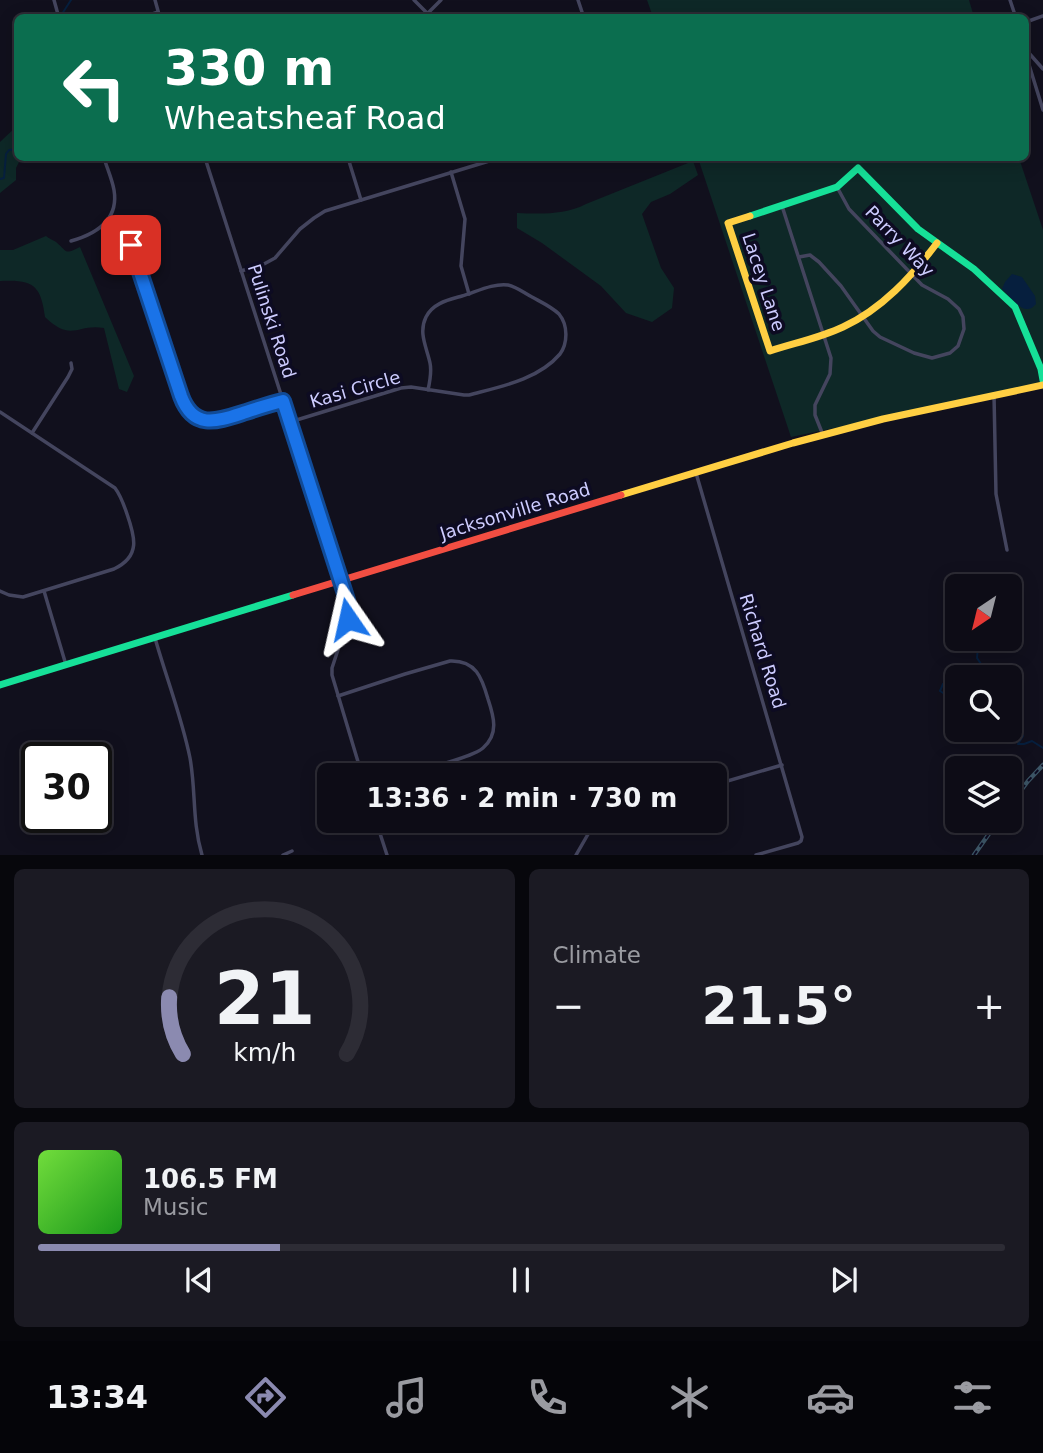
<!DOCTYPE html>
<meta charset="utf-8">
<style>
:root{--surface:#0d0c16;--page:#1b1a23;--text:#f1f3f6;--muted:#9a9ba1;--line:#2d2c35;--accent:#8b8ab0}
body{margin:0;font-family:"DejaVu Sans",sans-serif;background:var(--page);color:var(--text);height:100vh;display:flex;flex-direction:column;font-size:26px;white-space:nowrap}
*{box-sizing:border-box;margin:0}
p{font-size:23px;color:var(--muted)}
.icon{flex:none;width:38px;height:38px;fill:none;stroke:currentColor;stroke-width:2;stroke-linecap:round;stroke-linejoin:round}
.map{position:relative;height:855px;overflow:hidden}
.panel{display:flex;flex-direction:column;gap:14px;padding:14px;background:#07070c;flex:1}
.panel>*{flex:none}
.top-card{position:absolute;left:14px;top:14px;width:1015px;height:147px;border-radius:10px;box-shadow:0 4px 18px #0003,0 0 0 2px var(--line);background:#0b6e4f;color:#fff;overflow:hidden}
.needle{width:46px;rotate:215deg}
.fabs{position:absolute;left:945px;top:574px;display:grid;gap:14px}
.fabs a{display:grid;place-items:center;width:77px;height:77px;border-radius:10px;background:var(--surface);box-shadow:0 4px 18px #0003,0 0 0 2px var(--line);font-size:35px}
.speed{position:absolute;left:21px;top:742px;display:flex;gap:14px;font-size:35px;font-weight:700;text-align:center}
.speed>*{display:grid;place-content:center;width:91px;height:91px;border-radius:50%;background:var(--surface);box-shadow:0 4px 18px #0003,0 0 0 2px var(--line);line-height:1}
.speed .limit{border:4px solid #111;border-radius:10px;background:#fff;color:#111}
.pin{position:absolute;display:grid;place-items:center;width:60px;height:60px;color:#fff;margin:-30px;border-radius:14px;box-shadow:0 4px 10px #0006}
.me{position:absolute;width:77px;margin:-38px;rotate:349deg;stroke-linejoin:round;filter:drop-shadow(0 0 5px #0008)}
.turn{display:flex;align-items:center;gap:24px;height:147px;padding:0 35px;font-size:32px}
.turn .icon{width:91px;height:91px;stroke-width:2.5}
.turn b{display:block;font-size:49px;line-height:60px}
.big{font-size:52px;font-weight:700;line-height:1.1}
.panel .tile{flex:1;display:flex;flex-direction:column;justify-content:center;gap:10px;min-width:0;padding:0 24px;border-radius:10px;background:var(--page)}
.panel .dial{align-items:center;gap:0}
.dial svg{height:182px;overflow:visible;fill:none;stroke:var(--line);stroke-width:7;stroke-linecap:round;text-anchor:middle}
.dial text{fill:var(--text);stroke:none}
.song{display:flex;align-items:center;gap:21px}
.cover{width:84px;height:84px;border-radius:10px;background:linear-gradient(135deg,hsl(100 70% 55%),hsl(120 70% 35%))}
.played{height:7px;border-radius:4px;background:linear-gradient(90deg,var(--accent) 25%,var(--line) 25%)}
.keys{display:flex;justify-content:space-around;direction:ltr}
.heat{display:flex;justify-content:space-between;align-items:center;font-size:38px;direction:ltr}
.panel .tiles{flex:1;display:grid;gap:14px;grid-template-columns:1fr 1fr}
.tile:last-child{grid-column:span 2}
.trip{position:absolute;left:317px;top:763px;width:410px;height:70px;border-radius:10px;background:var(--surface);box-shadow:0 4px 18px #0003,0 0 0 2px var(--line);font-weight:700;line-height:70px;text-align:center}
.tab-bar{display:flex;height:112px;justify-content:space-around;align-items:center;background:#050509;color:var(--muted)}
.tab-bar .icon{width:49px;height:49px}
.tab-bar .selected{color:var(--accent)}
.tab-bar b{font-size:32px;color:var(--text)}
.map>svg:first-child{display:block}
</style>
<div class="map">
<svg width="1043" height="855" viewBox="0 0 1043 855">
<rect width="100%" height="100%" fill="#11101d"/>
<!-- green -->
<g fill="#0e2827">
<polygon points="647,0 969,0 974,17 653,17"/>
<polygon points="17,126 18,158 21,158 16,168 16,180 0,193 0,142"/>
<polygon points="698,158 1019,158 1043,230 1043,385 791,437"/>
<path d="M693,161L698,175L670,194L651,202L642,214L661,268L674,288L672,308L652,322L626,313L601,286L542,243L517,228V213C540,214 565,215 586,204Z"/>
<path d="M46,236C48,238 55,241 56,242C68,252 64,255 80,247L134,376L127,392L119,389L104,328C77,323 72,343 45,317C41,285 33,279 0,281V250H13Z"/>
</g>
<!-- water -->
<path fill="#061f3e" d="M1012,274L1022,277L1035,296L1036,304C1024,319 1012,297 1002,289L1005,282Z"/>
<g fill="none" stroke-linecap="round" stroke-linejoin="round">
<!-- stream -->
<g stroke="#061f3e" stroke-width="2">
<polyline points="60,17 71,0"/>
<polyline points="0,179 4,178 6,154 9,150 18,149"/>
<polyline points="962,677 964,674 983,667 977,658 978,647 972,643 970,639"/>
<polyline points="957,680 943,684 940,691 948,696 957,697"/>
<polyline points="1010,722 1023,736 1018,744 1024,744 1032,741 1043,748"/>
</g>
<!-- street -->
<g stroke="#44455e" stroke-width="3.5">
<polyline points="54,0 59,18"/>
<polyline points="155,0 160,18"/>
<polyline points="414,0 432,18"/>
<polyline points="578,0 584,18"/>
<polyline points="1010,0 1016,18"/>
<polyline points="428,13 441,0"/>
<polyline points="141,18 158,12"/>
<polyline points="1026,22 1043,16"/>
<polyline points="1026,49 1026,55 1043,110"/>
<polyline points="1028,52 1043,69"/>
<polyline points="205,158 347,600 348,619 332,668 332,675 362,775"/>
<polyline points="348,158 361,200"/>
<polyline points="451,172 465,219 461,266 469,294"/>
<polyline points="782,206 831,358 830,374 815,405 815,415 823,435"/>
<path d="M106,222L124,236L135,252L181,396C195,431 218,421 246,412C258,408 270,404 283,401"/>
<path d="M71,241C96,234 119,220 114,190C112,179 107,168 104,158"/>
<polyline points="799,257 810,255 819,262 841,286 873,331 880,337 914,353 932,358 950,353 958,346 964,329 963,317 959,309 948,299 922,285 849,209 837,187"/>
<polyline points="241,271 264,264 275,258 300,229 314,218 325,211 499,158"/>
<polyline points="994,395 996,494 1007,550"/>
<path d="M0,412L115,488C121,496 124,505 127,514C135,537 141,556 114,569L23,597L9,595L0,591"/>
<path d="M290,422L401,388L411,387L464,395H469C499,387 538,380 560,354C568,343 568,325 559,314C552,307 541,302 532,297C524,293 517,287 508,285C493,283 476,292 462,296C448,300 433,303 426,317C418,333 427,348 430,363C432,372 430,381 428,390"/>
<polyline points="32,433 68,377 72,369 71,363"/>
<polyline points="696,473 802,837 801,841 798,843 756,855"/>
<polyline points="44,591 66,665"/>
<path d="M155,638C166,677 182,718 190,758C196,791 192,821 202,855"/>
<path d="M338,696L405,674L450,661C476,660 482,678 488,699C494,717 499,734 483,748C472,758 419,770 402,775"/>
<polyline points="714,785 782,765"/>
<polyline points="376,821 387,855"/>
<polyline points="283,855 292,851"/>
<polyline points="576,855 591,829 599,821"/>
</g>
<!-- fast -->
<g stroke="#16e098" stroke-width="7">
<polyline points="750,216 837,187 858,168 918,229 974,269 1015,307 1041,369 1043,380"/>
<polyline points="0,685 293,595"/>
</g>
<!-- slow -->
<g stroke="#ffcf43" stroke-width="7">
<path d="M750,216L728,223L770,351C794,343 820,338 843,327C882,309 912,276 937,243"/>
<polyline points="621,495 793,443 883,419 1043,385"/>
</g>
<!-- jam -->
<polyline stroke="#f24e42" stroke-width="7" points="293,595 621,495"/>
<defs>
<g id="rail">
<polyline points="1010,805 1028,781 1043,765"/>
<polyline points="974,855 998,821"/>
</g>
</defs>
<!-- rail casing -->
<use href="#rail" stroke="#3d5667" stroke-width="4.5"/>
<!-- rail -->
<use href="#rail" stroke="#0d0b22" stroke-width="2" stroke-dasharray="5" stroke-linecap="butt"/>
</g>
<g fill="none" stroke-linecap="round" stroke-linejoin="round">
<defs>
<path id="route" d="M131,245L181,396C194,431 218,421 246,412C258,408 270,404 283,401L347,600L348,619"/>
</defs>
<!-- route casing -->
<use href="#route" stroke="#114b97" stroke-width="18"/>
<!-- route -->
<use href="#route" stroke="#1a73e8" stroke-width="12"/>
</g>
<g text-anchor="middle" dominant-baseline="central" stroke-width="7" stroke-linejoin="round" paint-order="stroke">
<!-- street labels -->
<g font-size="18" fill="#cdccff" stroke="#0d0b22">
<text transform="translate(900 241) rotate(46)">Parry Way</text>
<text transform="translate(764 282) rotate(72)">Lacey Lane</text>
<text transform="translate(272 321) rotate(72)">Pulinski Road</text>
<text transform="translate(355 389) rotate(-16)">Kasi Circle</text>
<text transform="translate(515 511) rotate(-17)">Jacksonville Road</text>
<text transform="translate(763 651) rotate(73)">Richard Road</text>
</g>
</g>
</svg>
<div class="fabs">
<a><svg class="needle" viewBox="-14 -14 28 28"><path d="M0-13l5 13h-10z" fill="#e53935"/><path d="M0 13l5-13h-10z" fill="#9a9ba1"/></svg></a>
<a><svg class="icon" aria-label="search" viewBox="0 0 24 24"><circle cx="10" cy="10" r="6"/><path d="M15 15l6 6"/></svg></a>
<a><svg class="icon" aria-label="layers" viewBox="0 0 24 24"><path d="M12 4l9 5-9 5-9-5zM3 14l9 5 9-5"/></svg></a>
</div>
<div class="speed"><div class="limit">30</div></div>
<div class="pin" style="left:131px;top:245px;background:#d93025"><svg class="icon" aria-label="arrive" viewBox="0 0 24 24"><path d="M6 21V4h12l-3 4 3 4H6"/></svg></div>
<svg class="me" style="left:348px;top:619px" viewBox="-20 -20 40 40"><path d="M0-17L14 15 0 8-14 15z" fill="#1a73e8" stroke="#fff" stroke-width="4"/></svg>
<div class="trip">13:36 · 2 min · 730 m</div>
<div class="top-card">
<div class="turn"><svg class="icon" aria-label="left" viewBox="0 0 24 24"><path d="M17 20v-9H6M10 6l-5 5 5 5"/></svg><div><b>330 m</b>Wheatsheaf Road</div></div>
</div>
</div>
<section class="panel">
<div class="tiles">
<div class="tile dial"><svg viewBox="0 0 100 80">
<path d="M14 69A42 42 0 1 1 86 69"/>
<path d="M14 69A42 42 0 0 1 8 44" stroke="#8b8ab0"/>
<text x="50" y="56" font-size="32" font-weight="700">21</text>
<text x="50" y="72" font-size="11">km/h</text>
</svg></div>
<div class="tile"><p>Climate</p>
<div class="heat"><a>−</a><b class="big">21.5°</b><a>+</a></div>
</div>
<div class="tile">
<div class="song"><i class="cover"></i><div><b>106.5 FM</b><p>Music</p></div></div>
<div class="played"></div>
<div class="keys"><svg class="icon" aria-label="previous" viewBox="0 0 24 24"><path d="M18 5L8 12l10 7zM5 5v14"/></svg><svg class="icon" aria-label="pause" viewBox="0 0 24 24"><path d="M8 5v14M16 5v14"/></svg><svg class="icon" aria-label="next" viewBox="0 0 24 24"><path d="M6 5l10 7-10 7zM19 5v14"/></svg></div>
</div>
</div>
</section>
<nav class="tab-bar">
<b>13:34</b>
<svg class="icon selected" aria-label="directions" viewBox="0 0 24 24"><path d="M12 3l9 9-9 9-9-9zM9 14v-3h6M13 9l2 2-2 2"/></svg>
<svg class="icon" aria-label="music" viewBox="0 0 24 24"><path d="M9 18V5l10-2v13"/><circle cx="6" cy="18" r="3"/><circle cx="16" cy="16" r="3"/></svg>
<svg class="icon" aria-label="phone" viewBox="0 0 24 24"><path d="M5 4h4l2 5-3 2q2 4 5 5l2-3 5 2v4C11 20 4 13 5 4z"/></svg>
<svg class="icon" aria-label="climate" viewBox="0 0 24 24"><path d="M12 3v18M4 7l16 10M4 17L20 7"/></svg>
<svg class="icon" aria-label="car" viewBox="0 0 24 24"><path d="M5 17H2v-5l4-1 3-4h7l3 4 3 1v5h-3M9 17h6M6 11h13"/><circle cx="7" cy="17" r="2"/><circle cx="17" cy="17" r="2"/></svg>
<svg class="icon" aria-label="filters" viewBox="0 0 24 24"><path d="M4 7h16M4 17h16"/><circle cx="9" cy="7" r="2"/><circle cx="15" cy="17" r="2"/></svg>
</nav>
